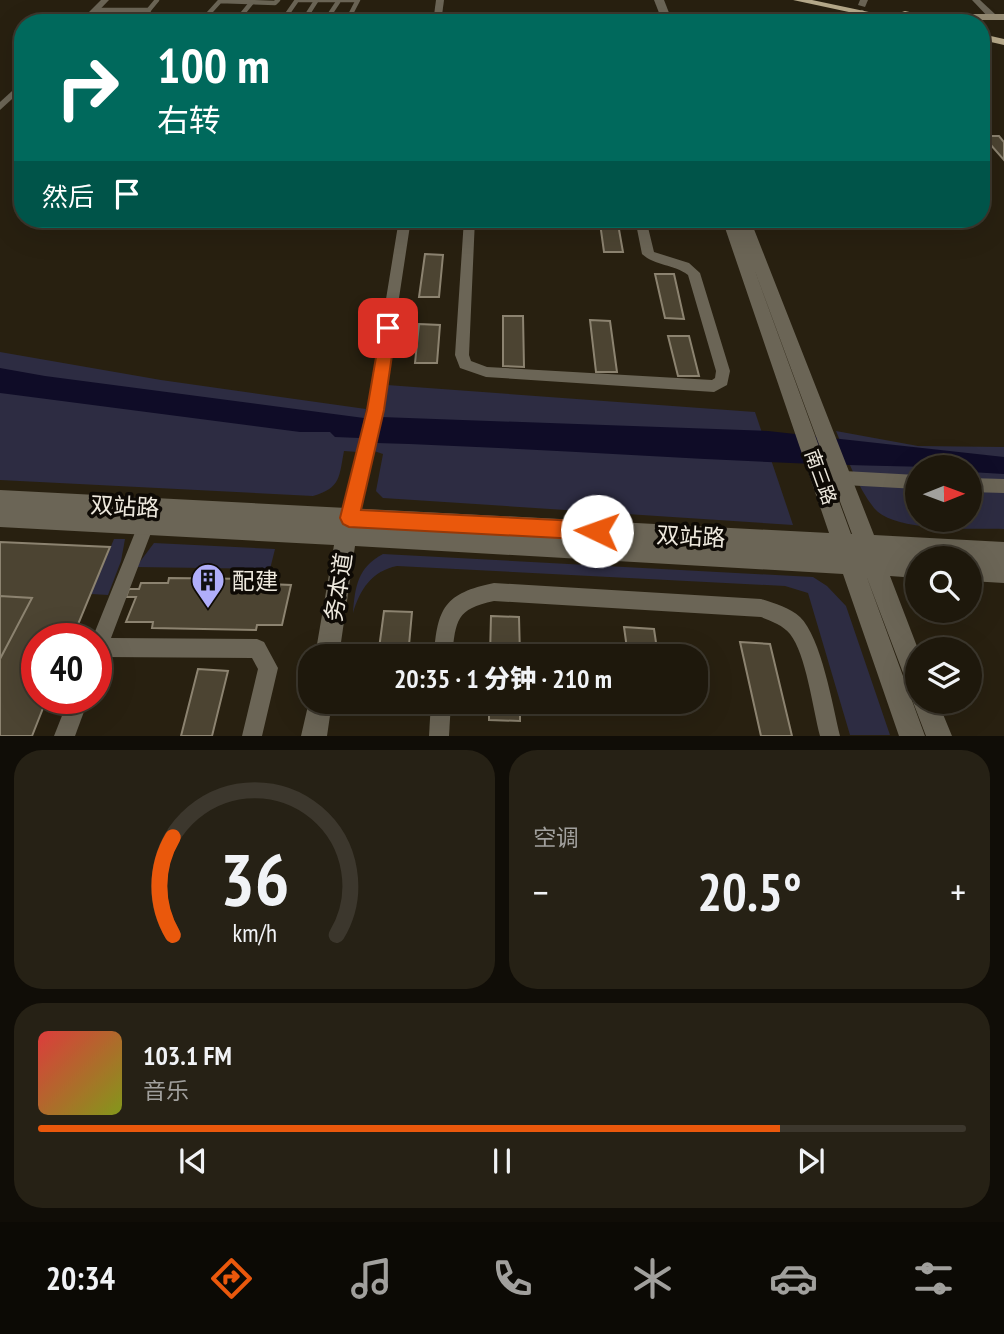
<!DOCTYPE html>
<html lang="zh">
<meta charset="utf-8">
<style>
:root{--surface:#1e180c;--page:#262115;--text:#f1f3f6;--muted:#a1a09d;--line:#3c372d;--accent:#ea580c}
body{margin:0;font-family:"PT Sans Narrow","Noto Sans SC",sans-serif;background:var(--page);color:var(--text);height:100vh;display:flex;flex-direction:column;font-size:26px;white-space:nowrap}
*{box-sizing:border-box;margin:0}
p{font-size:23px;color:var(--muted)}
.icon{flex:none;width:38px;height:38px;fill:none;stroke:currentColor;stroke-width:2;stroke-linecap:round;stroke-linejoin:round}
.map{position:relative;height:736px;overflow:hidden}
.sheet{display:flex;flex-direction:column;gap:14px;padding:14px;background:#100d07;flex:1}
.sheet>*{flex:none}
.top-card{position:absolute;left:14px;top:14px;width:976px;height:214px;border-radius:28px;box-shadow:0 7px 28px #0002,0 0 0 2px var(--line);background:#00695c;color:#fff;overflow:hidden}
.needle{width:46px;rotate:89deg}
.controls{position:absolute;left:905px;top:455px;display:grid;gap:14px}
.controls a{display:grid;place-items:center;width:77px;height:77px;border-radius:50%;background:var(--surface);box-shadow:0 7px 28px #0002,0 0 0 2px var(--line);font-size:35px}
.speed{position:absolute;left:21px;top:623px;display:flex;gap:14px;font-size:35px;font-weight:700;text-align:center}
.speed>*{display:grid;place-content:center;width:91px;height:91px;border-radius:50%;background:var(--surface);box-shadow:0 7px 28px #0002,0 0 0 2px var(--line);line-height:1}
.speed .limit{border:10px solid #d22;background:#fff;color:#111}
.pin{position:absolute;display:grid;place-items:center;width:60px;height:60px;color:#fff;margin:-30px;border-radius:14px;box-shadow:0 4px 10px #0006}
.me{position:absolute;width:77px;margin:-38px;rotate:273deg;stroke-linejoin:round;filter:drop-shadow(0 0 5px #0008)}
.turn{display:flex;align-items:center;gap:24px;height:147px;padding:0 28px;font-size:32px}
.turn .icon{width:91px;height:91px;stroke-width:2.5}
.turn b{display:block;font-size:49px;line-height:60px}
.then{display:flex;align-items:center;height:66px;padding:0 28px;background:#0003;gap:14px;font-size:26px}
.big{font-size:52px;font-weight:800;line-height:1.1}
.sheet .card{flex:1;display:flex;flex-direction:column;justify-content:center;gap:10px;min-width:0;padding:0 24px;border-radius:28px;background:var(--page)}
.sheet .dial{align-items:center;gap:0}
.dial svg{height:182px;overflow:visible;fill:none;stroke:var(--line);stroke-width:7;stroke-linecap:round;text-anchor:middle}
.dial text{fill:var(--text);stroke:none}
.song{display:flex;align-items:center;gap:21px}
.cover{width:84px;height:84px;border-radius:10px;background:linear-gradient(135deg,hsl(0 70% 55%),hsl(70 70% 35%))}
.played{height:7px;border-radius:4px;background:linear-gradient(90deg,var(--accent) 80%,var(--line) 80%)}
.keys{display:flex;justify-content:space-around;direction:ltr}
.heat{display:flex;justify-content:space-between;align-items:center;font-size:38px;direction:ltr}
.sheet .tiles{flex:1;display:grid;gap:14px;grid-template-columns:1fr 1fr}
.card:last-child{grid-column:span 2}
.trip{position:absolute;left:298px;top:644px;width:410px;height:70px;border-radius:28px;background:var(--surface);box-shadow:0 7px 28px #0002,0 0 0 2px var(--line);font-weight:800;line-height:70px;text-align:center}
.dock{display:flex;height:112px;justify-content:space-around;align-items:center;background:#0c0a05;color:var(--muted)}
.dock .icon{width:49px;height:49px}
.dock .current{color:var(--accent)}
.dock b{font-size:32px;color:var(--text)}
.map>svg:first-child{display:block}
</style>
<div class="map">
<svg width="1004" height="736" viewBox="0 0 1004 736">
<rect width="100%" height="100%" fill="#282010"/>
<!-- green -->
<g fill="#2d2c42" fill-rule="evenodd">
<path d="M0,352L161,380L366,409L358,452L344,451C339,477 341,488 313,496L0,480Z"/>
<polygon points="387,385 755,412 793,525 383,498 376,491 383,454 374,451"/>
<path d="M836,431L918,446L1004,447V529C972,528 895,533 874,508C857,487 847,457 836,431ZM917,467H970V520H917Z"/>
<polygon points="114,539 125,539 121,561 108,595 91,594"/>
<polygon points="154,543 275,549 270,569 136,567"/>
<path d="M383,554L813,577L827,586L846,606L890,735H850L808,593L785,586L397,566C372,571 360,589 353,613C355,586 358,567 383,554Z"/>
</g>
<!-- water -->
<g fill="#0f0c27">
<polygon points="0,368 45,376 364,418 360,438 335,437 330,432 300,432 8,394 0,393"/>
<path d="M381,417L768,431L1004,457V474L970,472V467C774,467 574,449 376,443Z"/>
</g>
<!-- building -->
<g fill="#4c4432" stroke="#8c8370" stroke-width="2">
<polygon points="983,136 999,136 1004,142 1004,160"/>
<polygon points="600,223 618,224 623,252 604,252"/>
<polygon points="425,254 443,255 439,297 419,297"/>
<polygon points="655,274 674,274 684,319 665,318"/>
<polygon points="503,316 523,316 524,367 503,366"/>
<polygon points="590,320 610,321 617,372 596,372"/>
<polygon points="419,324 440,325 437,363 415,363"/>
<polygon points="668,336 689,336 699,376 678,376"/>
<polygon points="0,542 110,547 72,639 37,639 37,698 47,698 32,736 0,736"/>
<polygon points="169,578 268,579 268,584 291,585 282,625 257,625 256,630 152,628 153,622 126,622 136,597 126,597 129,589 139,589 141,583 168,583"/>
<polygon points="0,596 32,598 0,659"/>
<polygon points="384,611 412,612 408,656 378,656"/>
<polygon points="491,616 519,617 520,656 490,656"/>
<polygon points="624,627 654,629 658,656 628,656"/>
<polygon points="740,642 770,644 792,736 761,736"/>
<polygon points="198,669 228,671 212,736 181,736"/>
<polygon points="373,702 403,702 402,715 371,714"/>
<polygon points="489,702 520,702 520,721 489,720"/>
<rect x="634" y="702" width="31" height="4"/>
</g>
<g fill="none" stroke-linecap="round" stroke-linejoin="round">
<!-- service -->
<g stroke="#6b6556" stroke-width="4.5">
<polyline points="95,10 149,10"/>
<polyline points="138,23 157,0"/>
<polyline points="200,23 220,1 275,3 278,0"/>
<polyline points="235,23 252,2"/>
<polyline points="281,23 297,0 357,0"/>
<polyline points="302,23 316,1"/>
<polyline points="324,23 338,2"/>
<polyline points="346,23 358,0"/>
<polyline points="858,23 862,12"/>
</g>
<!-- minor -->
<g fill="#6b6556" fill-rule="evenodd">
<polygon points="101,0 109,0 87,23 78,23"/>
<polygon points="436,0 444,0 441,23 433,23"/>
<polygon points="860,0 868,0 865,7 858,5"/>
<polygon points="972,0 980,0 996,15 996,19 990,19"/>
<polygon points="615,12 627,14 630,23 622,23 621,18 615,16 556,23 529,23"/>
<polygon points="23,81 23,89 0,110 0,102"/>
<polygon points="399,219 411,219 382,410 357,518 355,523 349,526 343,523 341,518 368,410"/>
<path d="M464,219H475L469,355L471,361L487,367L712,380L715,378L716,371L688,275C674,264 655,266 642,254L635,219H646L654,252L689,263L700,273L730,371L727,385L714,392L486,377L460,368L455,355Z"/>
<polygon points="844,471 917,475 917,489 844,485 838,483 836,478 838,473"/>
<polygon points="970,478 1004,479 1004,493 970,492"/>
<polygon points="146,517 152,519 154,525 111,638 257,639 264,642 278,668 262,736 242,736 258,669 252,658 104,657 103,660 96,662 96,639 92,639 138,525 140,519"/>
<path d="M494,583L761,599C774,603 790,608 800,617C821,637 833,707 840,736H820C813,709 806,654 790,634C783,625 771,621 761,617L494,601C456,609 456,620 452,656H434C437,608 445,593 494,583Z"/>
<polygon points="69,698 89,698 75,736 54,736"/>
<polygon points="431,702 451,702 449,736 429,736"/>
</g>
<!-- tertiary -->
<g fill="#6b6556" fill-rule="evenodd">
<polygon points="654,0 664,0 673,23 663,23"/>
<path d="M722,219H750L874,535L1004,542V583L970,581V558H917V578L890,576L918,649L917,689L908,686L866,575L925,736H899L843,574L355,546L339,656H315L334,545L0,527V490L829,533ZM752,263L852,534H851Z"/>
<polygon points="917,694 917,702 938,702 952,736 926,736 913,702"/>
<polygon points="310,697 310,702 332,702 327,736 301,736"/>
</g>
<!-- secondary -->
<polygon fill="#958b73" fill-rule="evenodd" points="957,14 1004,14 1004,20 960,20 959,23 949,23"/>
<!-- primary -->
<g fill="#b6a98a" fill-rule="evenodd">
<polygon points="793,0 812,0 921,23 900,23"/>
<polygon points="905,11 949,21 951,23 932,23 902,16 902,12"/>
<polygon points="982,34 1004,39 1004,45 982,40"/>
</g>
</g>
<!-- route -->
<polygon fill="#ea580c" stroke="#983908" stroke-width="2" points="388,322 396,328 384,410 361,510 597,522 604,524 607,531 604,537 597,540 349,527 343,524 340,518 367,410 381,328"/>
<!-- icons -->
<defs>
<symbol id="building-pin" viewBox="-11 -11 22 30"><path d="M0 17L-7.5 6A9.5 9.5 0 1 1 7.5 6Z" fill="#b0aefa" stroke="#0e0a05"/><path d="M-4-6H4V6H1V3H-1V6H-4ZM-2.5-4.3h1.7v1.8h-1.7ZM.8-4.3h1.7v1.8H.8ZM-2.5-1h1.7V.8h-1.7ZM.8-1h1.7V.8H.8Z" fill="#111"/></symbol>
</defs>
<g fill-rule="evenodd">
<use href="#building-pin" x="189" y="561" width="38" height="52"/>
</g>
<g text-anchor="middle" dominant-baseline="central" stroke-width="7" stroke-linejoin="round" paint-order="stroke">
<!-- street labels -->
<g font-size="19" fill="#eee9de" stroke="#0e0a05">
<text transform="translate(821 477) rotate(70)">南三路</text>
</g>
<!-- near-street labels -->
<g font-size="23" fill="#eee9de" stroke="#0e0a05">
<text transform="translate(125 506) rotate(3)">双站路</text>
<text transform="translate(691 536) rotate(3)">双站路</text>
<text transform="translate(338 587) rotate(-81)">务本道</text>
</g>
<!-- near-poi labels -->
<g font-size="23" fill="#eee9de" stroke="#0e0a05" text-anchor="start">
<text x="232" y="580">配建</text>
</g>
</g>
</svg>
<div class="controls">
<a><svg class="needle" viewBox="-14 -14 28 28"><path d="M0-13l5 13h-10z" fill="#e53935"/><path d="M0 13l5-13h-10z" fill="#a1a09d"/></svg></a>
<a><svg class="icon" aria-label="search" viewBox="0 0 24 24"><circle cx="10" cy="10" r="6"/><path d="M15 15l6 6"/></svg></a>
<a><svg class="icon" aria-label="layers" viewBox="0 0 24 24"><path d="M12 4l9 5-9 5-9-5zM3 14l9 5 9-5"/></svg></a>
</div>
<div class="speed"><div class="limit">40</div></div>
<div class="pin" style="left:388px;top:328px;background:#d93025"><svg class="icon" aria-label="arrive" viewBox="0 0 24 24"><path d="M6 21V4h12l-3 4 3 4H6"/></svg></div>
<svg class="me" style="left:597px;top:531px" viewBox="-20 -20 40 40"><circle r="19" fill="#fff"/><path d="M0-13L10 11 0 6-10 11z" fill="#ea580c"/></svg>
<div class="trip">20:35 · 1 分钟 · 210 m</div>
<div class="top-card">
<div class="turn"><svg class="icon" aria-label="right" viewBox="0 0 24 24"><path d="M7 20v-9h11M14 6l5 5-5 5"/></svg><div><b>100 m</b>右转</div></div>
<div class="then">然后<svg class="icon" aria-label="arrive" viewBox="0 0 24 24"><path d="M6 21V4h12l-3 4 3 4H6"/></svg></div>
</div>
</div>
<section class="sheet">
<div class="tiles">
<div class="card dial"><svg viewBox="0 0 100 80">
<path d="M14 69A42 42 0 1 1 86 69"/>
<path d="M14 69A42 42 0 0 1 14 26" stroke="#ea580c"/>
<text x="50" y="56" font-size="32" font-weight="700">36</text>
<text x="50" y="72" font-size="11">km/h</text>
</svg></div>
<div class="card"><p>空调</p>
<div class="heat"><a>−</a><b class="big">20.5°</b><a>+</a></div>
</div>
<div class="card">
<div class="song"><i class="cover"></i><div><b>103.1 FM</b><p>音乐</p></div></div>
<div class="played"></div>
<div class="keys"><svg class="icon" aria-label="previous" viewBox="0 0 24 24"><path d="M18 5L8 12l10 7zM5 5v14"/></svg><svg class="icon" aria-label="pause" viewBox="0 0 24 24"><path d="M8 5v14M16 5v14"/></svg><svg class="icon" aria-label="next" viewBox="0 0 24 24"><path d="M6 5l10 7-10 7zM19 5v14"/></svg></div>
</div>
</div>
</section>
<nav class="dock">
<b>20:34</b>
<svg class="icon current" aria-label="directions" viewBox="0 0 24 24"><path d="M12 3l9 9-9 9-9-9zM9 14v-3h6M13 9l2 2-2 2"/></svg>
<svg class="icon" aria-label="music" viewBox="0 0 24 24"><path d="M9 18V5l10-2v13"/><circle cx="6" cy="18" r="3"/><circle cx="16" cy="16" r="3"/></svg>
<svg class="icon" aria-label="phone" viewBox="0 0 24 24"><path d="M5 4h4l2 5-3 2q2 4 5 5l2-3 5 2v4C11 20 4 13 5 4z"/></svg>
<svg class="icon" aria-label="climate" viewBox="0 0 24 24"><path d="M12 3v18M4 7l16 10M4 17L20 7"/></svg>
<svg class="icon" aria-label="car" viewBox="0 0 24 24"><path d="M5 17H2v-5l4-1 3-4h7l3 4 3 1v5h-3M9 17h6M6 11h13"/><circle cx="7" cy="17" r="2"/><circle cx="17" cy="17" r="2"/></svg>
<svg class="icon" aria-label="filters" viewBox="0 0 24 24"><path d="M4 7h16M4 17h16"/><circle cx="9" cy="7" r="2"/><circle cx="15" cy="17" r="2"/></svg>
</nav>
